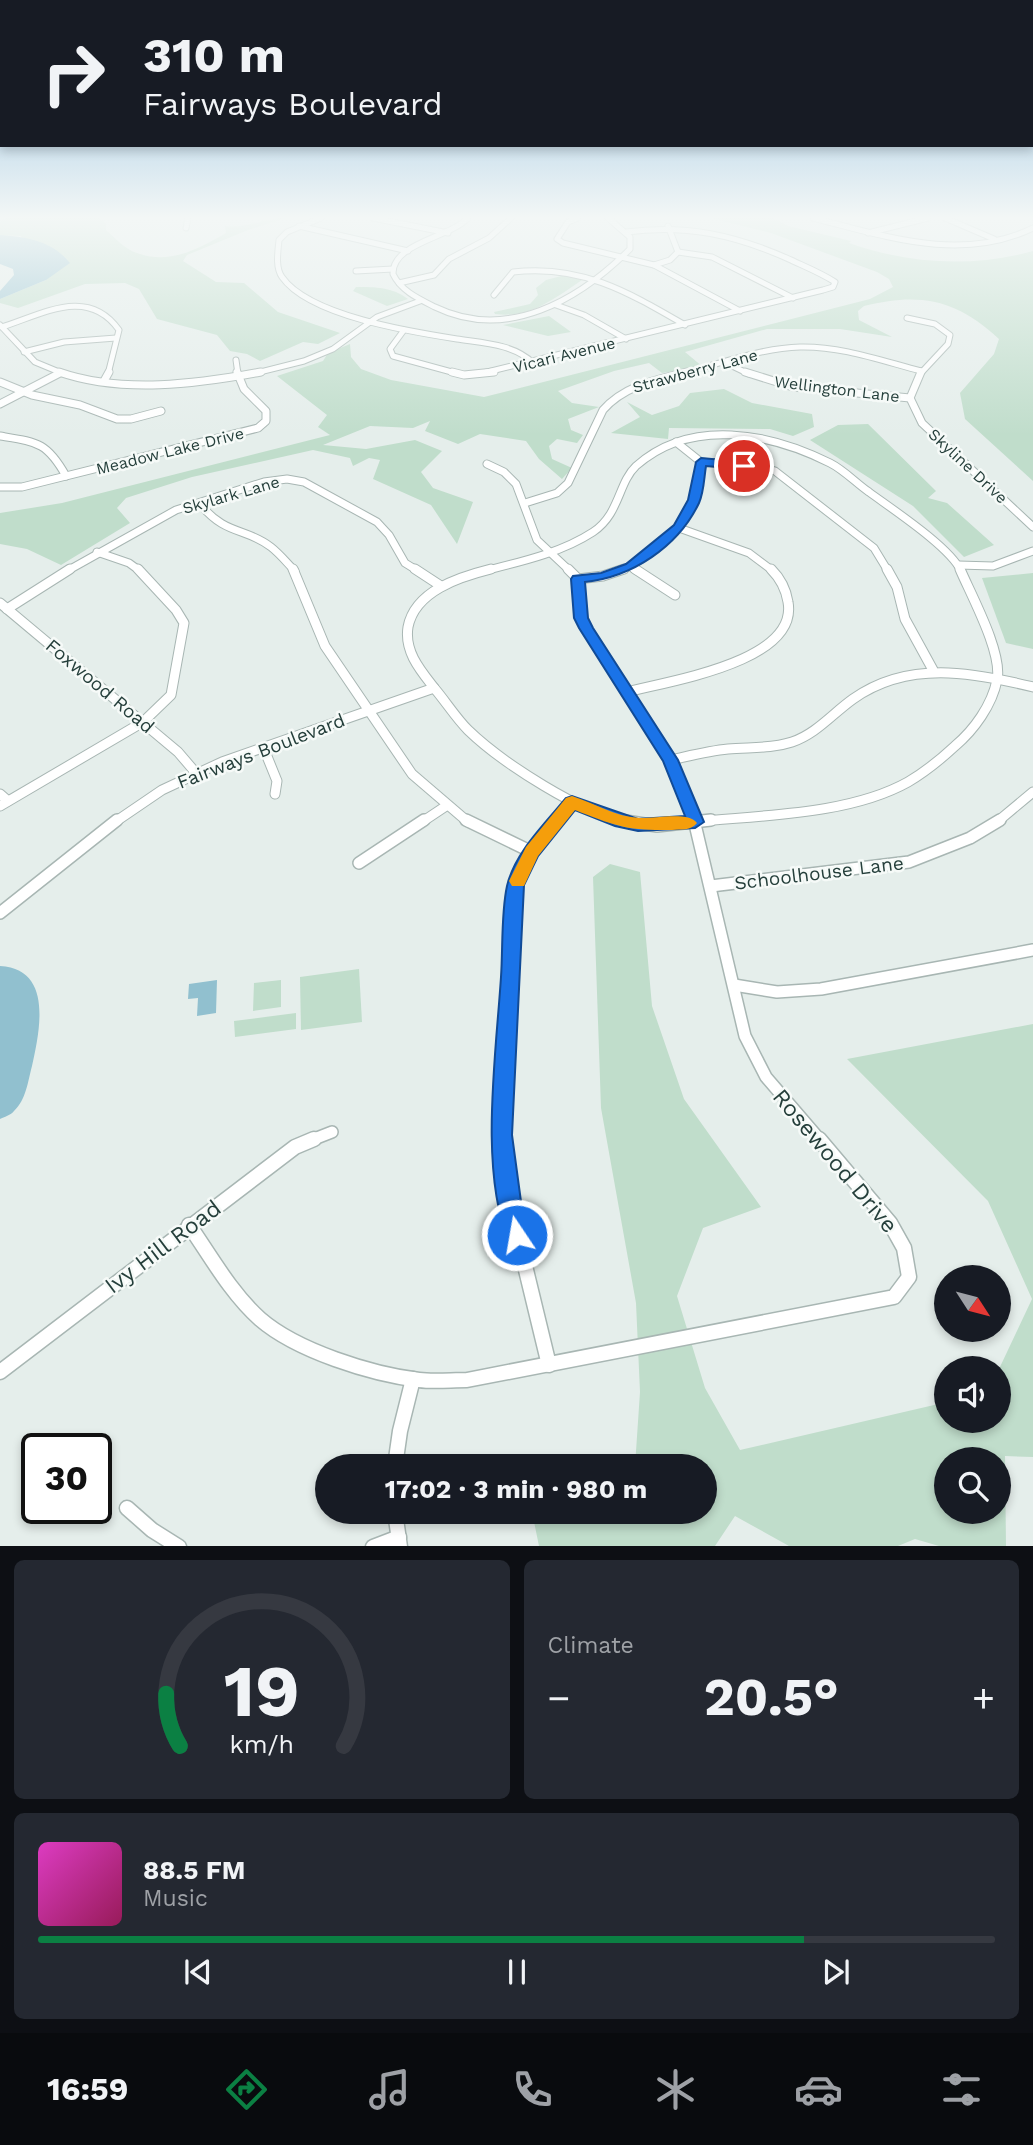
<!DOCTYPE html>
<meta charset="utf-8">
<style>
:root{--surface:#171b24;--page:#242831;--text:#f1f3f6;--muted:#9ea1a6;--line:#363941;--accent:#0b8043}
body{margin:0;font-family:"Work Sans",sans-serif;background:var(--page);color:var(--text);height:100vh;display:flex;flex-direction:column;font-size:26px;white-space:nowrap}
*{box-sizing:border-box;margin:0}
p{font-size:23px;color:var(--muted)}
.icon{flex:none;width:38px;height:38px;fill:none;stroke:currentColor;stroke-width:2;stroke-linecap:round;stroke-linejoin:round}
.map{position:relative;height:1546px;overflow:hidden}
.sheet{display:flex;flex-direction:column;gap:14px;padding:14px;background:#0d0f14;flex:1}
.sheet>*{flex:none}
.banner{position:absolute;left:0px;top:0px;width:1034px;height:147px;box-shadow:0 4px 10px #0003;background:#171b24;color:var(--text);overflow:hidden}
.needle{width:46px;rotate:126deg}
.buttons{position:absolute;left:934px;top:1265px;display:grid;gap:14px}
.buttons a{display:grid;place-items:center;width:77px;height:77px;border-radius:50%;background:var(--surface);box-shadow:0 4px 10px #0003;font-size:35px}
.speed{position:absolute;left:21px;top:1433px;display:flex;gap:14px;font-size:35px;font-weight:700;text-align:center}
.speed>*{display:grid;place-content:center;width:91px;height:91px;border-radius:50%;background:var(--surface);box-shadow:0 4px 10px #0003;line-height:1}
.speed .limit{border:4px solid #111;border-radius:10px;background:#fff;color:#111}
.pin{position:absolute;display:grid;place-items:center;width:60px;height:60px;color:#fff;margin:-30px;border:4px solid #fff;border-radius:50%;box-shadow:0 2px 7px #0007}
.me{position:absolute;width:77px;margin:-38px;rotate:348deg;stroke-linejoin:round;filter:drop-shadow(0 0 5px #0008)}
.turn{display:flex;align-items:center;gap:24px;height:147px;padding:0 28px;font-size:32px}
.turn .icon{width:91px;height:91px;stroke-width:2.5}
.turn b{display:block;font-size:49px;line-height:60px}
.big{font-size:52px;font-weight:700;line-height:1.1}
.sheet .card{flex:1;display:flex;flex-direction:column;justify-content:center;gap:10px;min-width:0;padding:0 24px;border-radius:10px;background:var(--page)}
.sheet .dial{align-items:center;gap:0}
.dial svg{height:182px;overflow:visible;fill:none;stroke:var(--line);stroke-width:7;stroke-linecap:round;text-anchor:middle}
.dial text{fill:var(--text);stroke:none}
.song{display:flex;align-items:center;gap:21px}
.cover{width:84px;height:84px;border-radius:10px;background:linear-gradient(135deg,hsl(310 70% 55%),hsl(330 70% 35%))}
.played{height:7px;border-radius:4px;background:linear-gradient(90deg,var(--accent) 80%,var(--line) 80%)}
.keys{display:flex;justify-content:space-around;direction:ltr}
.heat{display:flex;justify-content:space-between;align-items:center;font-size:38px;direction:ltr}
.sheet .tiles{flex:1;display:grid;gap:14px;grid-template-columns:1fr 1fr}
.card:last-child{grid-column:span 2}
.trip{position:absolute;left:315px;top:1454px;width:402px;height:70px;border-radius:35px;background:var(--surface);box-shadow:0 4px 10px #0003;font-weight:700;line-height:70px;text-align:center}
.tab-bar{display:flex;height:112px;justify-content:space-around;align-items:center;background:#090b0e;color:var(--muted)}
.tab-bar .icon{width:49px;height:49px}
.tab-bar .current{color:var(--accent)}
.tab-bar b{font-size:32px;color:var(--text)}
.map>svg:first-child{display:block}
</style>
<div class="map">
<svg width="1033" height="1547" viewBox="0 0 1033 1547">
<rect width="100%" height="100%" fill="#e5eeeb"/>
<!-- green -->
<g fill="#c0ddcb" fill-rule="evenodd">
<path d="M5,218H99L106,223V230C115,238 126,250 137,253C170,265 198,249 226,233L225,226C246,229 264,218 286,218L248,230L187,255L183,261L216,282L244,283L278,312L340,333L318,344L303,342L260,361L247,354L230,351L217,335L157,319L139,289L125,283L85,284L18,308L0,303V299L46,280L21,236L0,235V222Z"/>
<path d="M710,218H773L788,226L851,241L849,243C909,264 972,268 1033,251V481L965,419L960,393L994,354L999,339C957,299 919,292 864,306L858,311L859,320L892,337L840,329H767L685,352L703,367L662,373L649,363L614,371L558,391L572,403L599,407L568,419L571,430L583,435L577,443L557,439L549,446L552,459L572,468L562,479L539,459L526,441L480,434L458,444L425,431L430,421L413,428L370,426L323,445L366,449L415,440L442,451L421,472L433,488L473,502L457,544L431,505L373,479L380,460L369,458L353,466L350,458L313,450L192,477L126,498L117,508L130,523L61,565L27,549L0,544V513L62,503L330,435L318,427L327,415L277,376L323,361L328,353L350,344L351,357L361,369L391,380L484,397L870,299L893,287L889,279L877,272L771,233Z"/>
<path d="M565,275L582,280C555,298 530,319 495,314L494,312L530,304L538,295L536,288L546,280Z"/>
<path d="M356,287C376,287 392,287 408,299L387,306L353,291Z"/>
<polygon points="549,316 571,332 548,336 503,325"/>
<polygon points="724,389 752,403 812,414 814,427 793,436 770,429 669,428 668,439 611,433 640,417 627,402 652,415 679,406 690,393"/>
<polygon points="868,424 936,491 928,498 947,503 994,545 964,557 913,506 810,440 838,425"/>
<polygon points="1033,573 1033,649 1006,643 982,578"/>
<path d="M610,864L640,872L652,1006L684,1099L761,1207L703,1228L677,1296L705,1388L740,1450L947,1402V1421H999V1369L1032,1299L988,1201L847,1059L1033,1024V1457L1005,1456L1006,1546H939L915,1539L898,1546H789L735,1516L715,1546H539L532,1512H705V1466H635L640,1392L636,1303L601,1108L593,877ZM947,1460H999V1512H947Z"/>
<polygon points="359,969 362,1022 301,1030 300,977"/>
<polygon points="281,980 281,1007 253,1011 254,983"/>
<polygon points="296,1013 296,1029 235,1037 234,1021"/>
</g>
<!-- water -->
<g fill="#91c0cf">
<path d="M0,235C28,237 52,241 70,263L46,280L0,299V291L14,275L13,269L0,264Z"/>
<path d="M0,966C53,969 40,1030 32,1066C28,1081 26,1100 14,1111C11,1115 4,1117 0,1119Z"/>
<polygon points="217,980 216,1013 197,1016 198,998 188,999 189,984"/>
</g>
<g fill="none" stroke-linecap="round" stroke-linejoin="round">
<defs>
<g id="minor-far4">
<path d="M321,218L287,232L279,240C278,251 275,267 282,277C309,316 412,332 457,339C483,343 514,344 533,363"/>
<polyline points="373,218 448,233"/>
<path d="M468,218C449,238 392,243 393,274C401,291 419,299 435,307C507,342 579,300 630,249V237L608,218"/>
<polyline points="578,218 568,222 557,239 563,243 654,265 740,311"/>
<path d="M813,218C885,236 961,263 1033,228"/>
<polyline points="945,218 994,239"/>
<polyline points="299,226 408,251"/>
<polyline points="186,228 188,218"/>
<polyline points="868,233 928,218"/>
<polyline points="678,252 712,257 793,298"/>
<polyline points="654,265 670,260 678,252 668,226"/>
<polyline points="356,271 393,269"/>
<polyline points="399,283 434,275 449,259 489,238 511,218"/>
<path d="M494,295L513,272C581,264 628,292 685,325"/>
<polyline points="556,305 584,315 626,339"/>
<polyline points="907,318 935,324 950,335 948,344 920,374"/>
<polyline points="0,325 35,362 64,374"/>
<path d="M2,327C43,314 88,286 119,330L108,374"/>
<polyline points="404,330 390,349 393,356 459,374"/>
<polyline points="24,352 64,342 116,338"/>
<polyline points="236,360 238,374"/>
<polyline points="726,363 749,374"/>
<polyline points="252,374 304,361 333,349 377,317 420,301"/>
<path d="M479,374L823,290L833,287L835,282C821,273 806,267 791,260C736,235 686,224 626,232"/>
<path d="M680,374C719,364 761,348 800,347C841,346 882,361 921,371"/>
</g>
<g id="minor-far3">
<path d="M59,372C122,394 197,384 261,372"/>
<polyline points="452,372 464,375 494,372"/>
<polyline points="745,372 793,387 910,398"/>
<polyline points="921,372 910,398 922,423 1033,527"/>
<polyline points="104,381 109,372"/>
<polyline points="0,382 32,395 80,405 117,419 131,419 161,411"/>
<polyline points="0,404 60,373"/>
<path d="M0,436C37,442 47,442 66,476"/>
<polyline points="701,462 762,467 775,471 874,548 888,571"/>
<polyline points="487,464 504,472 516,484 537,540 570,571"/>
<polyline points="0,487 22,487 258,428 266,421 266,411 244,389 237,372"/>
<path d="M525,503L557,493L568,483L603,410C625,385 656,380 687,372"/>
<path d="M200,504C226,536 245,527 271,547C280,554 287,563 295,571"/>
<polyline points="679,528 749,553 773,571"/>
<polyline points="97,552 129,563 140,571"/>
<polyline points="958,565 993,566 1033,551"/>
<polyline points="631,567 637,571"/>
<polyline points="67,571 176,510 264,482 287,479 304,482 377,522 389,535 405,563 418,571"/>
<path d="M484,571C520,562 561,553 593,532C620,514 618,483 636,466C691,417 770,433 830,463C844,470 856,483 869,492C892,509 950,547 961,571"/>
<path d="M618,571C646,562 683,528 694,501C698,489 699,474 701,462L676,442"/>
</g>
<g id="minor-far2">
<polyline points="293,569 325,646 412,774 468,822"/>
<polyline points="415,569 441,586"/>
<path d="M491,569C459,577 415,591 408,627C404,652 421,671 435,689C446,702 456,718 468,730C501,762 584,816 628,822"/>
<polyline points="568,569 578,579 581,618 586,628 670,760 695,822"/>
<polyline points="635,569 675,595"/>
<polyline points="887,569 897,587 905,619 933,670"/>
<polyline points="578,579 603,576 624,569"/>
<polyline points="0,603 178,752 196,773"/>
<polyline points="7,609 70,569"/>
<path d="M627,692C668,681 799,662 788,602C786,589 781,579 771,569"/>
<polyline points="264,749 277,781 275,794"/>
<path d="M670,760C689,756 708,751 728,749C749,747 771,749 792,742C816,734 832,714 853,699C908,660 972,672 1033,687"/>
<polyline points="0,794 8,801"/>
<polyline points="0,806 143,722 171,695 184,623 176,610 138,569"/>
<polyline points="115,822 162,790 222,762 434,688"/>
<polyline points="422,822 446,806"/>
<polyline points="556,822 572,802"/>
<path d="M694,822C761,815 849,815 908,782C925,772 941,759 955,746C974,730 992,705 997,680C1003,653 971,595 960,569"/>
<polyline points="997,822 1033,792"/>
</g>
<g id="minor-far1">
<polyline points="466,820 532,852"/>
<polyline points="619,820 657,826 711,820"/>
<polyline points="694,820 745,1036 766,1077 821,1141"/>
<polyline points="359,863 424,820"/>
<polyline points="711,886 909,862 970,838 1000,820"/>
<polyline points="0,913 117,820"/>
<polyline points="734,985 777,992 821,989 1033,950"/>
<polyline points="309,1141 332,1132"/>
<polyline points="503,1141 516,885 532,852 557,820"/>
</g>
<g id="minor">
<polyline points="503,1139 511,1208 549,1365"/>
<path d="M189,1225C211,1257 231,1293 260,1319C297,1351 371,1374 419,1380C435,1382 451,1380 467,1380L894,1297L909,1277L904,1248L890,1223L819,1139"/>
<polyline points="0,1372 295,1147 314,1139"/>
<polyline points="395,1466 400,1431 413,1379"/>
<polyline points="127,1508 152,1530 179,1547"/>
<polyline points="395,1512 400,1547"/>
<polyline points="373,1547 399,1537"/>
</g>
</defs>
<!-- minor-far4 casing -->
<use href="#minor-far4" stroke="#a8b6b3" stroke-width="7"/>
<!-- minor-far3 casing -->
<use href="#minor-far3" stroke="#a8b6b3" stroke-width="9"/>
<!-- minor-far2 casing -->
<use href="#minor-far2" stroke="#a8b6b3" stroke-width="11"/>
<!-- minor-far1 casing -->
<use href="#minor-far1" stroke="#a8b6b3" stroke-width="14"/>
<!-- minor casing -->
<use href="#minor" stroke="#a8b6b3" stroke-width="17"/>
<!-- minor-far4 -->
<use href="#minor-far4" stroke="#fff" stroke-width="5"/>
<!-- minor-far3 -->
<use href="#minor-far3" stroke="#fff" stroke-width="7"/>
<!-- minor-far2 -->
<use href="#minor-far2" stroke="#fff" stroke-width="9"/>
<!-- minor-far1 -->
<use href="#minor-far1" stroke="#fff" stroke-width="11"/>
<!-- minor -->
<use href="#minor" stroke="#fff" stroke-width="14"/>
</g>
<!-- sky -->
<linearGradient id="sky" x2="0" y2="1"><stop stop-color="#85b9de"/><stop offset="0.5" stop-color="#f3f7f6"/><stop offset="1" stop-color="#f3f7f6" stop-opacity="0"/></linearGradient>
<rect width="1033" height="435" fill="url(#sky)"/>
<!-- route -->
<path fill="#1a73e8" stroke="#114b97" stroke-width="2" d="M701,458L744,462L750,466L744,469L706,466C704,478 704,492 699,503C678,547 632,577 585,582L588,618L593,628L678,760L704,822L695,828L638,831L615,826L575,810L538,856L524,885L512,1135L522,1209L529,1235L525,1243L517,1246L509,1243C479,1170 496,1055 501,977C503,949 501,913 507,886C515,852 545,824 566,798L572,796L638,819L685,816L663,761L579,628L574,618L571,579L573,576L601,573L626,564L674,525L688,500L696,462Z"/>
<!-- slow -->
<path fill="#f59e0b" d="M572,796C594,803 616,817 640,818C653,819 689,811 697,823C691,831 681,829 672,830C628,831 615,826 575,810L538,856L524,886H512L509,881L526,847L566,798Z"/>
<g text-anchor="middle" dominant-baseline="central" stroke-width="5" stroke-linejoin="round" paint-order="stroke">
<!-- far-street labels -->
<g font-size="16" fill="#253f3b" stroke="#f6faf8">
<text transform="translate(564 355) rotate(-14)">Vicari Avenue</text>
<text transform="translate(695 371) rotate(-15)">Strawberry Lane</text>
<text transform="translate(837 389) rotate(7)">Wellington Lane</text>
<text transform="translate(170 451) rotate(-14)">Meadow Lake Drive</text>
<text transform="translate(968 466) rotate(43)">Skyline Drive</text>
<text transform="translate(231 495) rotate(-16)">Skylark Lane</text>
</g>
<!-- street labels -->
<g font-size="19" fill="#253f3b" stroke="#f6faf8">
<text transform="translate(100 686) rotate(40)">Foxwood Road</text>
<text transform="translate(261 751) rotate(-21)">Fairways Boulevard</text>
<text transform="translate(819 873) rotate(-7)">Schoolhouse Lane</text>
</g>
<!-- near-street labels -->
<g font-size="23" fill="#253f3b" stroke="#f6faf8">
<text transform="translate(835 1161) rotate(50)">Rosewood Drive</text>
<text transform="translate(163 1247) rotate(-37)">Ivy Hill Road</text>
</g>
</g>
</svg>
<div class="buttons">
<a><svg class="needle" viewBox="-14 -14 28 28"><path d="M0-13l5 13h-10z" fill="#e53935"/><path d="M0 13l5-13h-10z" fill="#9ea1a6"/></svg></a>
<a><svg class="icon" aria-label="sound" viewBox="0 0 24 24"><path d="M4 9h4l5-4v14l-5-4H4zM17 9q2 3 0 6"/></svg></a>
<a><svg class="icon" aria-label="search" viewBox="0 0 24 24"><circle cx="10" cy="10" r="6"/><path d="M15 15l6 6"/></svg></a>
</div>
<div class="speed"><div class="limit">30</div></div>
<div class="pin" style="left:744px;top:466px;background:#d93025"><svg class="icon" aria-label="arrive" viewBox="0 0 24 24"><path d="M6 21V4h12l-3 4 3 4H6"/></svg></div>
<svg class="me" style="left:517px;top:1235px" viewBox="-20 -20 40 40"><circle r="17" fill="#1a73e8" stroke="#fff" stroke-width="3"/><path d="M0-11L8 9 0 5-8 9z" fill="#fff"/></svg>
<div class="trip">17:02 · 3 min · 980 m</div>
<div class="banner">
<div class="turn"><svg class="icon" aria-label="right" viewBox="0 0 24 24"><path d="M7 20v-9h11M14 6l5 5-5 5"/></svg><div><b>310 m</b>Fairways Boulevard</div></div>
</div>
</div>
<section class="sheet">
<div class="tiles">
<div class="card dial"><svg viewBox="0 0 100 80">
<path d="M14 69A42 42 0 1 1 86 69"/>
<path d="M14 69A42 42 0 0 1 8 46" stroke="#0b8043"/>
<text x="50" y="56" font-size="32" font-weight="700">19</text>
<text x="50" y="72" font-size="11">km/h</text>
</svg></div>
<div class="card"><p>Climate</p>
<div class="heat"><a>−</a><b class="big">20.5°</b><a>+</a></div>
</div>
<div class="card">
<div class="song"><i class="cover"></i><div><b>88.5 FM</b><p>Music</p></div></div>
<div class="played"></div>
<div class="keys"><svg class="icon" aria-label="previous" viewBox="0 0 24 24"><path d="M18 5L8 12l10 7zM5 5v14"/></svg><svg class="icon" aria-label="pause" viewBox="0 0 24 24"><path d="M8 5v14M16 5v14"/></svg><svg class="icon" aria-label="next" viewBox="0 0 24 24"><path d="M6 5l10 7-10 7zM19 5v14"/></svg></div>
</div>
</div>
</section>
<nav class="tab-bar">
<b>16:59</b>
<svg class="icon current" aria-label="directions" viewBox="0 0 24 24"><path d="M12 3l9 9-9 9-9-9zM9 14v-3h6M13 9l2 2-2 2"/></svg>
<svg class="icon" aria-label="music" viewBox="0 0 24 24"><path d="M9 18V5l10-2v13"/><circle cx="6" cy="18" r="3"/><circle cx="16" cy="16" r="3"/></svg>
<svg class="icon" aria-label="phone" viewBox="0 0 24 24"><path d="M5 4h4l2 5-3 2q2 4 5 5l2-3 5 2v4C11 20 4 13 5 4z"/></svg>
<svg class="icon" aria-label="climate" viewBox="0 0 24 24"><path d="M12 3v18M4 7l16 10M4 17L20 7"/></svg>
<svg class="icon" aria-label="car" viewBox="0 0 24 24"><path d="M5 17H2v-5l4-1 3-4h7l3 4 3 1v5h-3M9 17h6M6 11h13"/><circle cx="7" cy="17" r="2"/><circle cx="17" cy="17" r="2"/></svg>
<svg class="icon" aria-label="filters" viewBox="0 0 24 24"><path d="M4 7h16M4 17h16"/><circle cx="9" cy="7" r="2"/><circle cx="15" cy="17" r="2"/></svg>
</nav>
